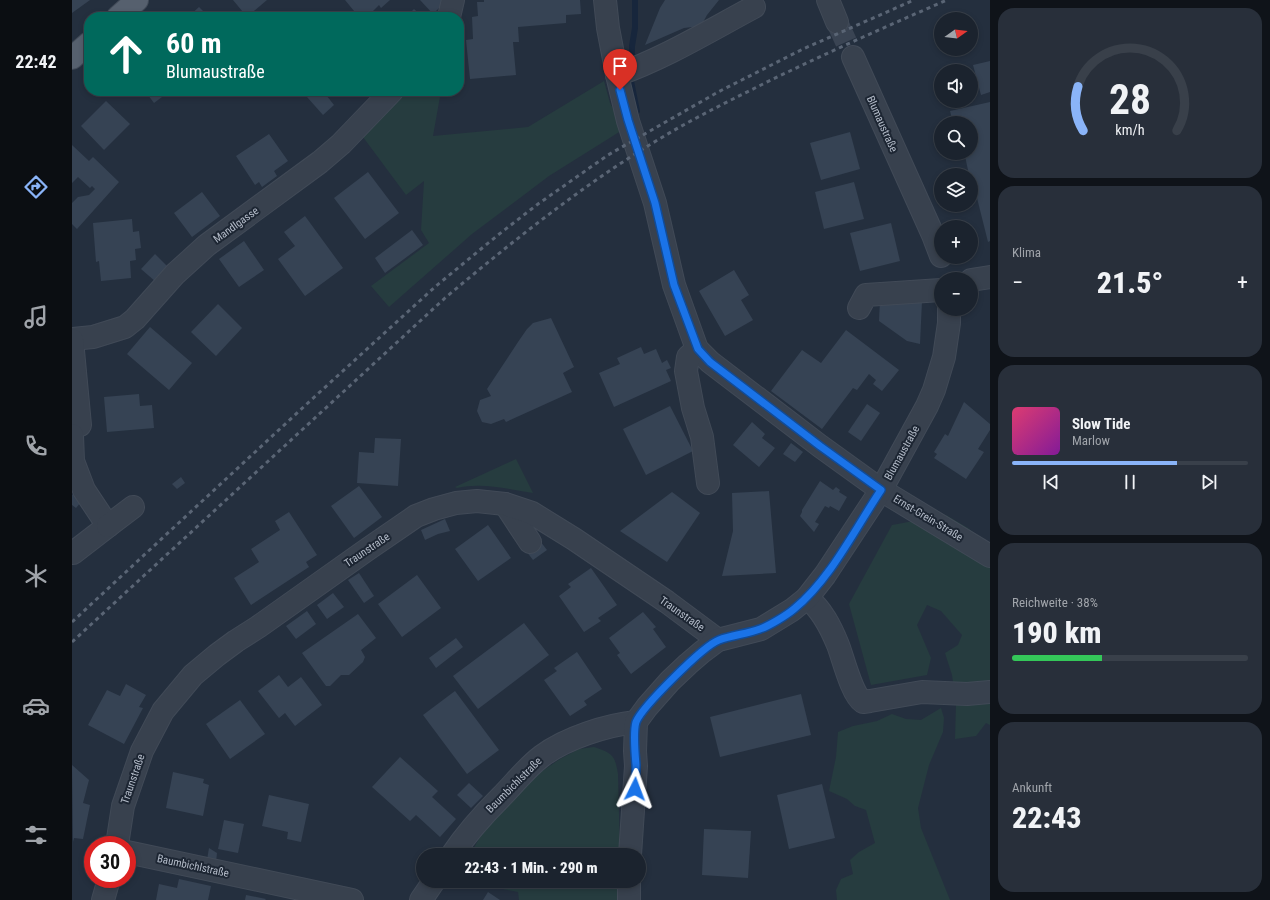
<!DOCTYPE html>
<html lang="de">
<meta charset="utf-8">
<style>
:root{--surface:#1b232e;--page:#282f3a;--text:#f1f3f6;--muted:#a0a4aa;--line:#39404a;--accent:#8ab4f8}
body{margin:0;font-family:"Roboto Condensed",sans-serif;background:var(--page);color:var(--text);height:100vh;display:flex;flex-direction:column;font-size:15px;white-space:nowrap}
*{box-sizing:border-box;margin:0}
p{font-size:13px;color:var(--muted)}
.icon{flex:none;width:22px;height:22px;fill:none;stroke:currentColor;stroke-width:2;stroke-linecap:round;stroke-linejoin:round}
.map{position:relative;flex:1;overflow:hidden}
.drawer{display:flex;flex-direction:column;gap:8px;padding:8px;background:#0f1319;width:280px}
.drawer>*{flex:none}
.top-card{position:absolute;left:12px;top:12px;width:380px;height:84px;border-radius:16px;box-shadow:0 2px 6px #0003,0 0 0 1px var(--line);background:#00695c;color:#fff;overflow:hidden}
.needle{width:26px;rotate:76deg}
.tools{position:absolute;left:862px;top:12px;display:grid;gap:8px}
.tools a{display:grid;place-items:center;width:44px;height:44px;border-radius:50%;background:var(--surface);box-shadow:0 2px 6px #0003,0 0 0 1px var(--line);font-size:20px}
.speed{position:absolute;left:12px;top:836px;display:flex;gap:8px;font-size:20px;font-weight:700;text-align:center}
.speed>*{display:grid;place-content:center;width:52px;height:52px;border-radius:50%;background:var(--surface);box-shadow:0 2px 6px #0003,0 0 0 1px var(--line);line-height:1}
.speed .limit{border:6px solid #d22;background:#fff;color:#111}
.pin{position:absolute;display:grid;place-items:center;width:34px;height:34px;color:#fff;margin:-41px -17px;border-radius:50% 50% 50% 0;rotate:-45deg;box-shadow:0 0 4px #0007}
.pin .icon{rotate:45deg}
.me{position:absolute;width:44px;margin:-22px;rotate:3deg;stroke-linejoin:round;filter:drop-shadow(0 0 3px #0008)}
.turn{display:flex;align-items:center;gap:14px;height:84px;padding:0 16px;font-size:18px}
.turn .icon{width:52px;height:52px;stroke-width:2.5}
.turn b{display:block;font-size:28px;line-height:34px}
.big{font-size:30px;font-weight:800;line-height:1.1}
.drawer .card{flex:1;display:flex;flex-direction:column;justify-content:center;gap:6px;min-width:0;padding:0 14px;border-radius:16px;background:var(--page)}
.drawer .dial{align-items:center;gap:0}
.dial svg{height:104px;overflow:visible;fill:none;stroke:var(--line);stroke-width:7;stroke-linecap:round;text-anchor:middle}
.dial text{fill:var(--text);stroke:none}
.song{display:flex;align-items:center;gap:12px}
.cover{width:48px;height:48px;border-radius:6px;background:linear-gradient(135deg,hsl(340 70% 55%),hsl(290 70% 35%))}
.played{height:4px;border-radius:2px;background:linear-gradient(90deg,var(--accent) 70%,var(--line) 70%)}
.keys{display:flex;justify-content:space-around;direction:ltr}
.heat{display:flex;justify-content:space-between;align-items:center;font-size:22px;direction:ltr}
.charge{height:6px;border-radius:3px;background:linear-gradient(90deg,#34c759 38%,var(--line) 0)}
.trip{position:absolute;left:344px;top:848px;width:230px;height:40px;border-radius:20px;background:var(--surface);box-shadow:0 2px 6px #0003,0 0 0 1px var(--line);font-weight:800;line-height:40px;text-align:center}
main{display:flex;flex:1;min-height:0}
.dock{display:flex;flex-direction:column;width:72px;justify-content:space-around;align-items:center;background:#0b0e12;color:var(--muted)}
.dock .icon{width:28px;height:28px}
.dock .on{color:var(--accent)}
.dock b{font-size:18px;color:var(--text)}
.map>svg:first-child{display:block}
</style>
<main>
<nav class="dock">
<b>22:42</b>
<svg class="icon on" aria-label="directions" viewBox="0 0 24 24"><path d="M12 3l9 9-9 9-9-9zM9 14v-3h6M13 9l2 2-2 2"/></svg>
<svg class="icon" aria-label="music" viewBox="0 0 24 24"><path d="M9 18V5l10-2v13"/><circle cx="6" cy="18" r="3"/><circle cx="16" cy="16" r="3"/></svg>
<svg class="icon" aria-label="phone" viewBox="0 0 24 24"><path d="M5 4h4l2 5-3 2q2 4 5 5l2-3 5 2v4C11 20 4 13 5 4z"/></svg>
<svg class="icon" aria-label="climate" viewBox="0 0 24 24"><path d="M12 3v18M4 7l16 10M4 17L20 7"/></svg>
<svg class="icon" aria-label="car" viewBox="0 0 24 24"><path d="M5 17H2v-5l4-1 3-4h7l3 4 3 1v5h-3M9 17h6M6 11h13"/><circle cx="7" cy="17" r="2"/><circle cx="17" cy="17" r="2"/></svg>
<svg class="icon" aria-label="filters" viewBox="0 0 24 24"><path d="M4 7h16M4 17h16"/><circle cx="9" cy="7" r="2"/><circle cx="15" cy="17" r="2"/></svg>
</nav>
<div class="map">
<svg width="918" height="900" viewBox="0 0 918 900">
<rect width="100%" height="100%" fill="#242f3e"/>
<!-- green -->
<g fill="#263c3f">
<polygon points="532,81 538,103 552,129 477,176 400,234 317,307 299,286 357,243 349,230 352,181 334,195 288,133 331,91 369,91 361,136 456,127"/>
<path d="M444,459L461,493C436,489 409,482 385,488L383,487Z"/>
<polygon points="874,515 896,528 918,546 918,725 914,723 904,736 883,739 884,704 880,675 873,653 886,645 890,635 869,611 855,605 845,625 859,658 855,675 799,685 777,604 820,525"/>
<polygon points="869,708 872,718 871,732 857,765 846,808 849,828 878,900 765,900 764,890 769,879 781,874 778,860 787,852 803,843 794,810 783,806 775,799 757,791 764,757 766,732 781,726 805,721 820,714 834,719 849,720"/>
<path d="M522,747C540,753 543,755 546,774L548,855H398L409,835L446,793L466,774L488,759L507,749Z"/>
<polygon points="417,881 548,881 549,900 447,900 446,892 426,888"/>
</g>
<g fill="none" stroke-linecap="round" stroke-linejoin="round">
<!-- stream -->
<g stroke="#17263c" stroke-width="6">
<polyline points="560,65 560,46 563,28 563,0"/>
<polyline points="559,75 559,81 565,111"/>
</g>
</g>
<!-- building -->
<g fill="#364354">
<polygon points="0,0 18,0 0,13"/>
<polygon points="161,0 195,0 175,17"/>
<polygon points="273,0 318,0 309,8 307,5 295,17 287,17"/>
<polygon points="348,0 375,0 361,14"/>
<polygon points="412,0 508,0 509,14 494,15 494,23 446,27 447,42 441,42 444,75 398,79 394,40 401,39 400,17 406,16 405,2 412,2"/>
<polygon points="593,0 647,0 635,15 629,26 612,28 573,45 588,8"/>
<polygon points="127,7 137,17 116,17"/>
<polygon points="342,9 351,17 334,17"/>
<polygon points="918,61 918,92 909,95 901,65"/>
<polygon points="73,91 98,91 82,103"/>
<polygon points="241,91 251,91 262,105 251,115 235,97"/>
<polygon points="34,101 58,124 32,150 9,126"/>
<polygon points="918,102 918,241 916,242 905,198 903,198 899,181 899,175 897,175 893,156 890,157 889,153 899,153 899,123 881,123 878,111"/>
<polygon points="778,132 788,169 749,180 738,143"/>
<polygon points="197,134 216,161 202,171 205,176 190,187 187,182 183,185 164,156"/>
<polygon points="0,145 17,161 21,157 47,182 5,229 0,224 0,203 6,197 17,195 23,189 20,186 18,188 6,177 0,183"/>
<polygon points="296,172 327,213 293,239 262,198"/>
<polygon points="782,182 792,219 752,229 743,192"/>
<polygon points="130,192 148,216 120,237 102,213"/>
<polygon points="233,216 271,268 233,296 206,259 223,246 212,232"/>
<polygon points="60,219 61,232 67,231 69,248 63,249 64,260 58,261 59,278 29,281 27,261 24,262 21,223"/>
<polygon points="819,223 828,261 788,271 778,233"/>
<polygon points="340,230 351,245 313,273 303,258"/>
<polygon points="172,241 192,270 167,287 147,259"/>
<polygon points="83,254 97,268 84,282 69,269"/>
<polygon points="662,270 677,295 669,300 681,320 653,336 627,291"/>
<polygon points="808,300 850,301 848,344 835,341 807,321"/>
<polygon points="146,304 170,328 144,356 119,332"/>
<polygon points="479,318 502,367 491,373 500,392 434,422 432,419 419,424 410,422 405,411 408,400 419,396 415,389 446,342 455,329 461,323"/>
<polygon points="78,327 120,363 97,390 55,354"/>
<polygon points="774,330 827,370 810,391 801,384 804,380 797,374 785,390 781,388 750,429 699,391 730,350 749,363"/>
<polygon points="569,347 572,354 584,349 590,363 595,360 599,368 594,370 599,381 542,407 527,373 548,364 545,358"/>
<polygon points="67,394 68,406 80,405 82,428 35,432 32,397"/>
<polygon points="892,402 918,424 918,430 906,449 912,452 894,479 862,458 865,454 862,452 873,434 876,436"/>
<polygon points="795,404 808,413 789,441 776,432"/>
<polygon points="598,406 621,451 574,475 551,429"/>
<polygon points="680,422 693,434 690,438 703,448 687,467 661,445"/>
<polygon points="303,438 329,439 326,486 285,483 287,452 302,453"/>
<polygon points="719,443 731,452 723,462 711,454"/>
<polygon points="109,477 113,483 105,489 100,484"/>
<polygon points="748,481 761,490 764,487 768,490 767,492 775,497 767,511 758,506 757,508 753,506 743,522 747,524 742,532 728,516 730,512 730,510"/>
<polygon points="287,486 310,517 282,538 259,506"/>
<polygon points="697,491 704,573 650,576 661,531 660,493"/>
<polygon points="600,492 628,513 595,562 548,531"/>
<polygon points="1,494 10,501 4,508 0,505 0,495"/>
<polygon points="217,512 245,555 234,562 237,567 179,605 162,578 187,562 179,549 208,530 203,521"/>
<polygon points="373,519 378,531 366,534 353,540 349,530"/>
<polygon points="416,525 439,558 406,581 383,549"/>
<polygon points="465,537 475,550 461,560 451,547"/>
<polygon points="519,568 545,605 526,618 529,621 512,632 487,596 499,587 496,584"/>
<polygon points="287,573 302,596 292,603 276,580"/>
<polygon points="345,575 369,608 330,637 306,604"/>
<polygon points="261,593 272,607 255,619 245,605"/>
<polygon points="235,611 244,624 224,639 214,626"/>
<polygon points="571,612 584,627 581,629 594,647 559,674 545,655 548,653 537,638"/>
<polygon points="286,614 304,638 289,650 293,657 291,662 277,675 269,675 258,686 254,686 230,653"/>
<polygon points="452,623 477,655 406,709 381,676"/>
<polygon points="384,638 391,647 364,668 357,658"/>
<polygon points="505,652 530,689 512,701 515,705 498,716 472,680 485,671 482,668"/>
<polygon points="207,675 216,687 229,677 250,705 223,726 213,713 207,718 186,691"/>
<polygon points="54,684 74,695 67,707 71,708 52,744 16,725 35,690 48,696"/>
<polygon points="383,691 427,750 395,774 351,715"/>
<polygon points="729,694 739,735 648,757 638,717"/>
<polygon points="168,700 193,734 158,759 134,724"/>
<polygon points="328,757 366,791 360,797 384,819 368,837 344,815 338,821 300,787"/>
<polygon points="0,765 17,780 11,803 18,805 11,839 2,838 1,842"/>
<polygon points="101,772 132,779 131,783 137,785 131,816 94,808"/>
<polygon points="397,783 411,796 399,808 385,795"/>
<polygon points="750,784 763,838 717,849 705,795"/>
<polygon points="197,795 237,804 229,842 215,839 216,832 190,826"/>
<polygon points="152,820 172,824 166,853 146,849"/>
<polygon points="632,829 679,831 676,878 630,875"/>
<polygon points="137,848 145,853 144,862 135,860"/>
<polygon points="107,879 139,886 136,900 84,900 87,884 105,888"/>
<polygon points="389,881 405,881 400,888"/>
<polygon points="416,892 428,900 411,900"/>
<polygon points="174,895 194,899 193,900 173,900"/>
</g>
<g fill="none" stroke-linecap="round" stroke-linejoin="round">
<!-- minor-tunnel -->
<polyline stroke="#3a4453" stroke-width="22" stroke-dasharray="22 11" stroke-linecap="butt" points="765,22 781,57"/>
<defs>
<g id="minor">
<polyline points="533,0 536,28 545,75 556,121 583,203 602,285 625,349 638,362 748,446 809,490 918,556"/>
<polyline points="756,0 765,22"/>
<polyline points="377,17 381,0"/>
<polyline points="781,57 861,235 869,256"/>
<path d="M545,75C593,58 637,31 682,7"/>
<polyline points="899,280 918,277"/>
<polyline points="787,308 794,295 869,290"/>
<polyline points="0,339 21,337 53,327 63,319 103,274 135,245 248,162 269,144 320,91"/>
<polyline points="0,340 8,425"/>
<polyline points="625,349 616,357 614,371 621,408 630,437 636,483"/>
<polyline points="0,435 1,461 12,490 36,526 1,553"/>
<polyline points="433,504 458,542"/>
<polyline points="36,526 61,507"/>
<path d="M735,598C750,609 759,628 766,645C771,658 780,695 791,702L798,701L850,692L895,694L918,692"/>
<polyline points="45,845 51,806 70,751 91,711 121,675 145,655 164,641 186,627 296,549 344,516 362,509 384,503 405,501 433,504 460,513 502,539 595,602 646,640"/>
<polyline points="55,852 280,900"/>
<path d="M380,855C394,834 411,815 429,797C443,783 455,767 470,756C494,738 535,725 564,722"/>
<polyline points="558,855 564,766 563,751 564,722 575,707 598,681 616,664 630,652 646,640 689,629 720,610 735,598 753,575 809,490 855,406 862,390 872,357 877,323 877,309"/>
<polyline points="557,881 557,900"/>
<polyline points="31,900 37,879"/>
<polyline points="349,900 362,881"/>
</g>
<g id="major">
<polyline points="46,17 65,0"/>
<polyline points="0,58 17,43"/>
</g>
</defs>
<!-- minor casing -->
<use href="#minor" stroke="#414a57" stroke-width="24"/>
<!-- major casing -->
<use href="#major" stroke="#414a57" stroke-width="24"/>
<!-- minor -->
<use href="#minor" stroke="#38414e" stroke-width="22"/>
<!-- major -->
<use href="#major" stroke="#56606e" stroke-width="22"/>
<!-- rail -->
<g stroke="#5a6575" stroke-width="3" stroke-dasharray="4 4" stroke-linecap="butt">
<polyline points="0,622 238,401 364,286 426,235 466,204 536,155 646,92 731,49 842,0"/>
<path d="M0,642L373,298C442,240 512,184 589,138C622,118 657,101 691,84C752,54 813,27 875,0"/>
</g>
</g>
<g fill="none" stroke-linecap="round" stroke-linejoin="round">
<defs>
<path id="route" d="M548,90L556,120L583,203L602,285L626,349L638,362L748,446L809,490C783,529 758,580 722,609C715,615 697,626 688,629C675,634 660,635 647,640C631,646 570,707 564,722C561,732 563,754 564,765C564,772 563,781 563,789"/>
</defs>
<!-- route casing -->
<use href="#route" stroke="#114b97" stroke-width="10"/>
<!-- route -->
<use href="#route" stroke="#1a73e8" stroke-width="7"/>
</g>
<g text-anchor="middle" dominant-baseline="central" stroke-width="4" stroke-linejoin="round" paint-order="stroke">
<!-- street labels -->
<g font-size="11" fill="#b4bcc9" stroke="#1d2633">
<text transform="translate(810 124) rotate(66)">Blumaustraße</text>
<text transform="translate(164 225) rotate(-36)">Mandlgasse</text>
<text transform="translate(830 453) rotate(-61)">Blumaustraße</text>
<text transform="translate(856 518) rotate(31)">Ernst-Grein-Straße</text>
<text transform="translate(295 550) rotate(-34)">Traunstraße</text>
<text transform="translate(610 614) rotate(35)">Traunstraße</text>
<text transform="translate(61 779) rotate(-71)">Traunstraße</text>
<text transform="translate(442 785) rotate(-45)">Baumbichlstraße</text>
<text transform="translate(121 866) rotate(12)">Baumbichlstraße</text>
</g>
</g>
</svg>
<div class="tools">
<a><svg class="needle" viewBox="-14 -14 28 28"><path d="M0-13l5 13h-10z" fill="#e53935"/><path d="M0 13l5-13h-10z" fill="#a0a4aa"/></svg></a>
<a><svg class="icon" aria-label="sound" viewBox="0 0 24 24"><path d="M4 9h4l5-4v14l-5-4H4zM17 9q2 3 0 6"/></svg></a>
<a><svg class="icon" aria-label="search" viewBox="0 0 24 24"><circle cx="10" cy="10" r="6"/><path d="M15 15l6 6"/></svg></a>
<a><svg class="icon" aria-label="layers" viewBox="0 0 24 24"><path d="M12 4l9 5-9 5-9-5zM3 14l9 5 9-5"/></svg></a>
<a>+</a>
<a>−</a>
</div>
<div class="speed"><div class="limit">30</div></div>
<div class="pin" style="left:548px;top:90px;background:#d93025"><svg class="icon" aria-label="arrive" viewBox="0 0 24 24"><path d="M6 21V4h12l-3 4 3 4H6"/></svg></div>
<svg class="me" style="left:563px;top:789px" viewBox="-20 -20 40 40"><path d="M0-17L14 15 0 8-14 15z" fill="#1a73e8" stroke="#fff" stroke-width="4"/></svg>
<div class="trip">22:43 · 1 Min. · 290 m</div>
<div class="top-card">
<div class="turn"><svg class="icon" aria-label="ahead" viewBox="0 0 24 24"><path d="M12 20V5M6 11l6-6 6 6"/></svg><div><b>60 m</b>Blumaustraße</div></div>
</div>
</div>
<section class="drawer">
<div class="card dial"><svg viewBox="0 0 100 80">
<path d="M14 69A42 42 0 1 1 86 69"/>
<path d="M14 69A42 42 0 0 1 10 35" stroke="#8ab4f8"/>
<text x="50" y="56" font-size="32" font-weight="700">28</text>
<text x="50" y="72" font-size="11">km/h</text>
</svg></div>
<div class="card"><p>Klima</p>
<div class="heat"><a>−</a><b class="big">21.5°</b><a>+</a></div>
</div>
<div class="card">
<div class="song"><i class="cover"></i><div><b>Slow Tide</b><p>Marlow</p></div></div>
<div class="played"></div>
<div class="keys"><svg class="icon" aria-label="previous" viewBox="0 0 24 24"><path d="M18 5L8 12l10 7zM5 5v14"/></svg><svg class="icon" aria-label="pause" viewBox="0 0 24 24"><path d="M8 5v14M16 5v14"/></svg><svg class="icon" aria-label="next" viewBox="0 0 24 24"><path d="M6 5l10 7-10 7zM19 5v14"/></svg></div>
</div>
<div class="card"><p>Reichweite · 38%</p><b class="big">190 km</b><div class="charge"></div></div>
<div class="card"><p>Ankunft</p><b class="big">22:43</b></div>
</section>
</main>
